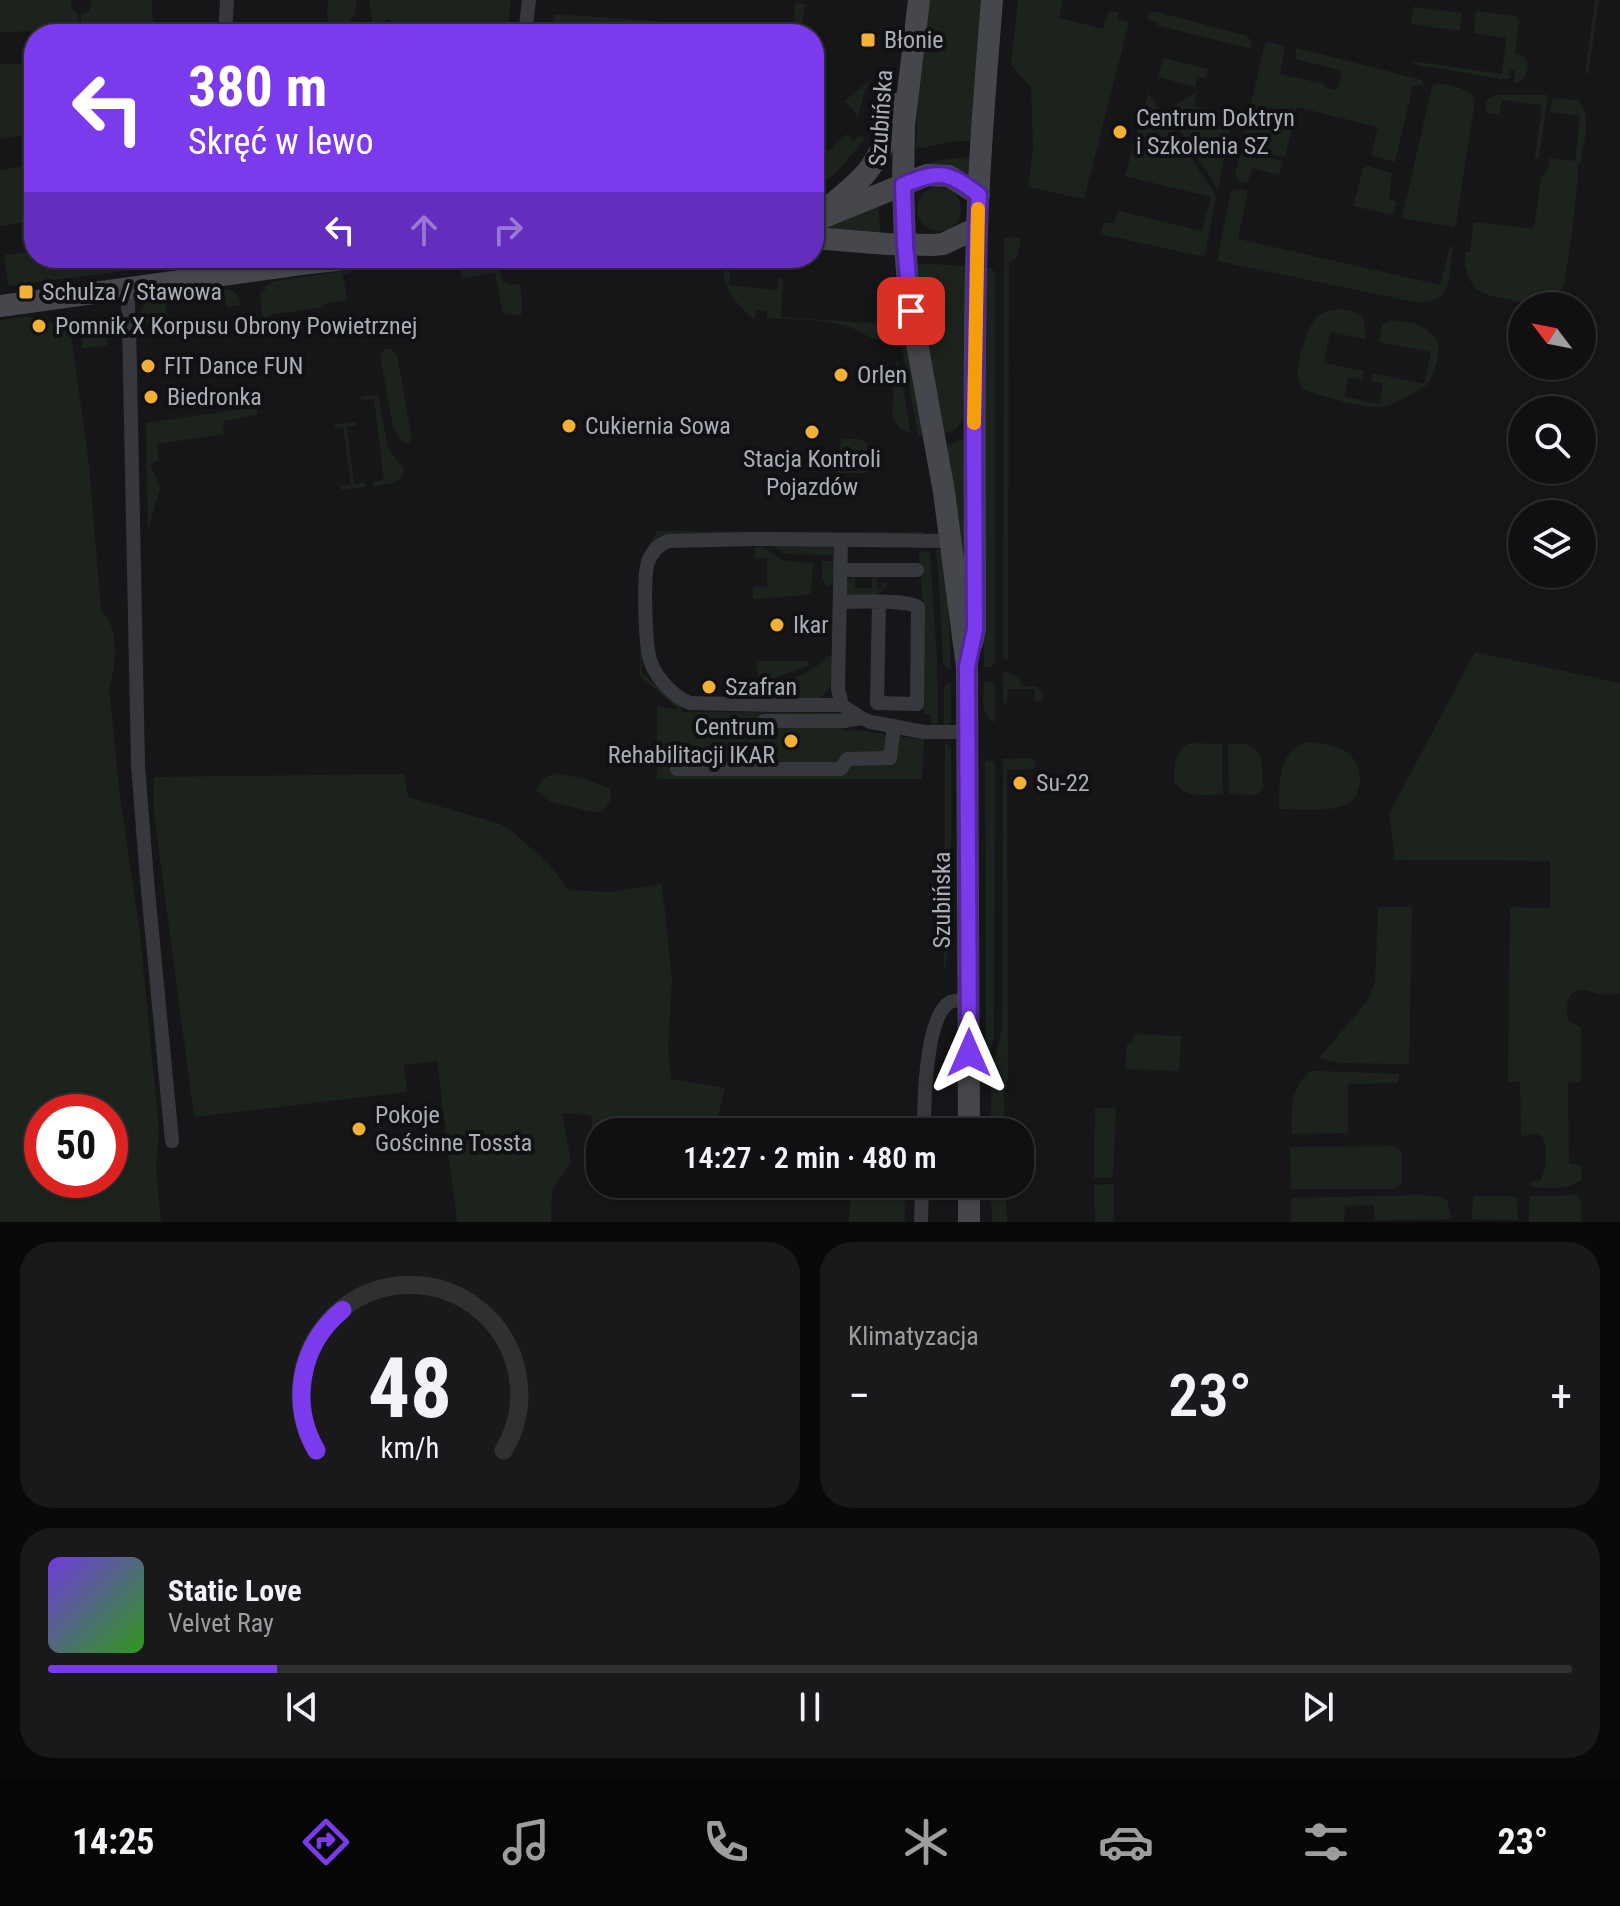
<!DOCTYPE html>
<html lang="pl">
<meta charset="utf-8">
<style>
:root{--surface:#101012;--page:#19191b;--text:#f1f3f6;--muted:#9c9d9f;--line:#303032;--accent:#7c3aed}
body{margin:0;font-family:"Roboto Condensed",sans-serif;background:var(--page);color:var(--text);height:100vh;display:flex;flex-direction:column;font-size:30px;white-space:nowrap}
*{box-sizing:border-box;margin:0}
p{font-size:26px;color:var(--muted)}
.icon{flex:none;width:44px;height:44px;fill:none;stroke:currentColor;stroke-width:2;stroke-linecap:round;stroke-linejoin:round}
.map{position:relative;height:1222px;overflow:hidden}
.side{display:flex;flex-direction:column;gap:20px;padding:20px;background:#09090a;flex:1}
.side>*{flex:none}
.top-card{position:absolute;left:24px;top:24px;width:800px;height:244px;border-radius:32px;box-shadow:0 2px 6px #0004,0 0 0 2px var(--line);background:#7c3aed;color:#fff;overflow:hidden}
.needle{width:52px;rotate:302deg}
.fabs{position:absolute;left:1508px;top:292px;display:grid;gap:16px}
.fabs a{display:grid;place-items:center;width:88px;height:88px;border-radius:50%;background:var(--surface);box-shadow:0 2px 6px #0004,0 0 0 2px var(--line);font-size:40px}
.speed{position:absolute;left:24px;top:1094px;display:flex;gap:16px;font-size:40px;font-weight:700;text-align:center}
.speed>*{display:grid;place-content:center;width:104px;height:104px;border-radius:50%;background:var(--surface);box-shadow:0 2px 6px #0004,0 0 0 2px var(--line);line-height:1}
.speed .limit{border:12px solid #d22;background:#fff;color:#111}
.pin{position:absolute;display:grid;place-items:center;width:68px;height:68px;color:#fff;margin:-34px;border-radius:16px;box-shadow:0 4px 12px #0006}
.me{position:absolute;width:88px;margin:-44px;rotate:0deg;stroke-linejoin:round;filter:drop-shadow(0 0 6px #0008)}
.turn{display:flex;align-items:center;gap:28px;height:168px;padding:0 32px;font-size:36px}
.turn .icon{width:104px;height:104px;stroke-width:2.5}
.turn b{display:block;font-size:56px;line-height:68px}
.lanes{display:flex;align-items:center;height:76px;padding:0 32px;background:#0003;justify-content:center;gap:40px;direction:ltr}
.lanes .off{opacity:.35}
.big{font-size:60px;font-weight:600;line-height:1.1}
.side .tile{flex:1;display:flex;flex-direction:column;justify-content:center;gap:12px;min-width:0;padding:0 28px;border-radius:32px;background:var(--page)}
.side .dial{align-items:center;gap:0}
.dial svg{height:208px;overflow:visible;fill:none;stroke:var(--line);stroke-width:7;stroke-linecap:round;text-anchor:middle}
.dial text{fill:var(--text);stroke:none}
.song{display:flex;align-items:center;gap:24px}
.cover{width:96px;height:96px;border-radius:12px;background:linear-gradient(135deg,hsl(260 70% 55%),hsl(110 70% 35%))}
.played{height:8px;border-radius:4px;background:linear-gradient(90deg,var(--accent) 15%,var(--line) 15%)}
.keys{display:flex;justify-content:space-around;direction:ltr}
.heat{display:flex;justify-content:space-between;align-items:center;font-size:44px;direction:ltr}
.side .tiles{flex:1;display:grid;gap:20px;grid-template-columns:1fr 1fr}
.tile:last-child{grid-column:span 2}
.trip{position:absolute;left:586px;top:1118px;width:448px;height:80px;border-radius:32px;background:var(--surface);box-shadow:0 2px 6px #0004,0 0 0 2px var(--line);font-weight:600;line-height:80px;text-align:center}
.menu{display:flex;height:128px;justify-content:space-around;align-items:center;background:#060607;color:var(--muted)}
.menu .icon{width:56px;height:56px}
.menu .selected{color:var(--accent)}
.menu b{font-size:36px;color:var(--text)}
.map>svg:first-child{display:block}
</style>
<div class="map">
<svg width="1620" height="1222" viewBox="0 0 1620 1222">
<rect width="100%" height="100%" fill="#161618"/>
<!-- green -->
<g fill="#1c231d" fill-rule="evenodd">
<polygon points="0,0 71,0 72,10 78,14 78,30 0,32"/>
<polygon points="91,0 152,0 153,29 81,30 81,15 90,10"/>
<path d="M328,0H357L354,16L344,28H335C325,23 327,10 328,0Z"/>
<polygon points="369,0 511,0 507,34 439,34 386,19 381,34 374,34"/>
<polygon points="929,0 982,0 972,141 956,141 916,149 918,93"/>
<polygon points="1018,0 1063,0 1059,18 1103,29 1108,13 1111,11 1118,13 1117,19 1129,22 1084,199 1028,187 1033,150 1031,87 1011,65"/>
<polygon points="1595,0 1599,0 1588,74 1585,73"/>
<polygon points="795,3 805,4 801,34 793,34"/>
<polygon points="1416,5 1418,8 1462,13 1460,31 1411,24 1413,9"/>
<path d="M1476,11L1515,16L1519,20L1515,54L1523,56L1528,64C1527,75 1525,81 1514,83L1515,70H1510L1509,79H1500L1438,68L1419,66L1411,61L1502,74L1506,38L1474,33Z"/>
<polygon points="1157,12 1247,36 1251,41 1251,49 1157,25 1157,22 1147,19 1148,13"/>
<polygon points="554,14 771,29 770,34 553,34"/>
<polygon points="1269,42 1285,46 1280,74 1324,84 1324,87 1337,90 1342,71 1295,59 1296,48 1422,80 1423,83 1421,85 1413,86 1395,162 1371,155 1378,127 1297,107 1285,157 1241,147 1265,43"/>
<polygon points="1163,58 1208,69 1205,78 1197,77 1195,87 1158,77"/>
<polygon points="34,63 34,134 0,139 0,64"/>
<polygon points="873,78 865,90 858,117 846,102 841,104"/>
<path d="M1436,84C1449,84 1469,88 1475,100L1456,224L1453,227L1402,218L1432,87Z"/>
<polygon points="1197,91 1194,106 1233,115 1218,189 1170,114 1171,108"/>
<polygon points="1148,93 1216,196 1205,255 1199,256 1101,234 1104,223 1114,223 1118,211 1202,231 1211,197 1125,176"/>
<polygon points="1494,95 1548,95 1539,158 1535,158 1542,105 1502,100 1499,115 1485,112 1487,100"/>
<path d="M1554,98L1578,100C1593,117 1583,141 1581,162L1577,165L1578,176L1572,233L1564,284L1558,295L1548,302L1534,305L1488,295L1476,289L1469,279L1465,265V252H1470L1473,225L1475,222L1534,229L1541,177L1548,169L1550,158L1575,161L1580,116L1550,112L1552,100Z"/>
<polygon points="847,134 852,141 861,135 865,139 834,175 814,189 814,135 828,151"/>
<polygon points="1241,151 1283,161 1279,175 1252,168 1248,183 1241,182 1235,175"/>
<polygon points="971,157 970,176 956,168 916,170 915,167 940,160"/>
<polygon points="34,165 34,221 0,226 0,170"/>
<path d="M1368,166L1392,173C1390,183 1391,190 1389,199L1396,202L1393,215L1353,206L1363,168Z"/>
<circle cx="939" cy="209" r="22"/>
<path d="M1240,189L1248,191L1238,239L1440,285L1450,246L1453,247C1448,276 1454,305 1415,302L1217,261L1231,191Z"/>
<polygon points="878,201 881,236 814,226"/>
<polygon points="1010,237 1021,239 1017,258 1009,262 1008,660 1003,659 1004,238"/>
<polygon points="34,251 34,258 225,258 8,286 4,255"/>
<polygon points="457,258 500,258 500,271 503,281 512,285 520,284 522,301 521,315 503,314 495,273 463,279"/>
<polygon points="914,263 966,266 964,417 956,429 946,433 943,432 921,311"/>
<polygon points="985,268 991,268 995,273 995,660 992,667 984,667 982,466"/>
<polygon points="351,270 352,272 343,274 347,300 324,304 324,307 269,315 270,328 263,327 260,292 264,292 266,287 274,281"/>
<path d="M723,270L730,271L729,285L777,290L779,278L783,279L781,317L885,324L887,288L894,335C875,346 871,336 854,329C828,318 795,320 767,318V311L756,310L755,318H753C738,306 724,290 723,270Z"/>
<polygon points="214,289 215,295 172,301 171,295"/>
<path d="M217,289C229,288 240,291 240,305L227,307L224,294L218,295Z"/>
<path d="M169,295L170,301L165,302L168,322L142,324C138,300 149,298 169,295Z"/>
<path d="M1341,309C1363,313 1366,316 1365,339L1330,332L1324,363L1364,371L1362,379L1348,377L1345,397L1379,404L1383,384L1371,381L1372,373L1424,384L1431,352L1379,342L1382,325L1391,320C1403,322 1417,322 1427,330C1431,333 1437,338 1438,344C1440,355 1434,377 1426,385C1418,392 1392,406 1382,407C1365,409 1319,396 1303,389C1301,385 1299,382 1298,377C1296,364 1307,326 1317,317C1323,311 1333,310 1341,309Z"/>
<path d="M22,317L40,318L44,324L69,320L89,464L101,610C120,628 116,665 109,689L119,789L140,934L152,1058L159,1129L156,1167L161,1222H0V320ZM110,1112V1180H42V1112Z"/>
<polygon points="101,325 101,333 106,333 107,346 82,348 81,326"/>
<polygon points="905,344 908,344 926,435 918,435 902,348"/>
<polygon points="384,349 391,349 397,355 412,439 408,444 400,440 393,427 380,356"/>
<polygon points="897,358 911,433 899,428 894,420 892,410"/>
<path d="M378,395L388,448L404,469C403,485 386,484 373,486V482L384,480L374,399L361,400V397Z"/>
<polygon points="256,407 257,407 257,415 223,421 224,434 157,444 159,461 150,463 160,488 148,531 146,423"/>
<polygon points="355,422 356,425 347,427 354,484 365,483 365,487 341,490 341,486 351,484 343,427 335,428 335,424"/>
<polygon points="841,439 859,439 867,443 867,473 837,473"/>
<polygon points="964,439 965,575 946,446"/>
<path d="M657,531L924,532V534H668L656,540L643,561L642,673L682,708L681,712L841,713L842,730C870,730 896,738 924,739L922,779H657V706L679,710L640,676L641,559Z"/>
<polygon points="771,544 830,546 833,550 834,555 784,554"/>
<polygon points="763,547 784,561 813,563 811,593 807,595 753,599 753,587 767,587 767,558 754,558 755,548"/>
<polygon points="936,548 943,554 948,603 951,669 947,669 943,664 940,601"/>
<polygon points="926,551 930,553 937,659 938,726 931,726 931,714 924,714 924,606 922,597 919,552"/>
<polygon points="822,561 834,561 834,581 829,587 822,580"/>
<path d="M877,576V589H882V583H888C880,600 864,596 849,595L846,593V582L850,578L855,577V588H872V578Z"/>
<path d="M1475,652L1620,683V994C1613,994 1606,995 1599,994C1594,993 1590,991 1585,990C1567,988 1565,1007 1568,1020L1581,1028V1081L1568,1083L1569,1164L1581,1165L1582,1179C1570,1190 1548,1188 1532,1187L1529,1182L1540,1180C1547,1170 1548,1147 1542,1136L1535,1134L1521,1136L1520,1082H1508L1510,907L1550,908V861L1395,860L1389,814Z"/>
<path d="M828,656H833C833,675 836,686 820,698L761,700L760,691L763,688C787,682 811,674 828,656Z"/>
<polygon points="756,661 808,661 808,666 759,683"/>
<polygon points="1003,671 1019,677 1021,685 1037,687 1043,695 1043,701 1035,701 1034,689 1008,689 1007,703 1003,703"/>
<path d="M991,681L995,685V722C979,716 984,696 984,682Z"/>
<polygon points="951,683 951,720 949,725 944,725 944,686"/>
<polygon points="945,741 951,749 951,936 944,972"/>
<path d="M1308,742C1319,743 1335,745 1345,751C1365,763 1366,798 1342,806C1328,812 1295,809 1279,809C1279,785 1278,749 1308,742Z"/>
<path d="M1190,743L1222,744L1223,794C1203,795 1188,799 1174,782C1174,766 1174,751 1190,743Z"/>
<polygon points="1228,744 1246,744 1254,749 1261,757 1263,785 1261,791 1256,795 1229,794"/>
<polygon points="1031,758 1035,761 1035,766 1032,769 1007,770 1008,1078 1004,1097 1005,1132 991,1132 991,1074 1002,1029 1003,759"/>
<polygon points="989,760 994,761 995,765 994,1035 986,1068 985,762"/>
<polygon points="556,773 585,779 610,789 611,800 602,812 589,811 549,801 536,790 544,778"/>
<polygon points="404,774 408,797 500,824 514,833 549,864 568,890 609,892 662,884 672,980 668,1047 671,1079 725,1088 714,1132 600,1132 600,1166 598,1165 591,1115 562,1113 571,1162 552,1190 551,1222 457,1222 437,1061 404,1065 407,1092 194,1117 154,813 154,777"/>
<polygon points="1378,907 1412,907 1409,1064 1340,1063 1319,1058 1367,1002 1375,982"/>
<polygon points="1134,1034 1181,1036 1179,1071 1125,1069 1127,1044 1132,1043"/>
<path d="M1311,1071H1321L1399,1074L1398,1083L1348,1084V1133L1292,1134C1291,1112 1290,1086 1311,1071Z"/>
<polygon points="1095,1108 1116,1108 1113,1178 1094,1178"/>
<polygon points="903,1122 903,1132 855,1132 855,1124"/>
<polygon points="1394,1146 1402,1152 1402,1183 1394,1189 1291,1189 1290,1147"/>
<polygon points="852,1184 904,1184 905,1222 849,1222"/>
<polygon points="991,1184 1006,1184 1007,1222 992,1222"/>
<polygon points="1114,1184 1114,1222 1095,1222 1094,1185"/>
<polygon points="1420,1195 1441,1197 1447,1200 1452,1219 1375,1220 1374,1205 1345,1206 1344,1222 1291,1222 1291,1198"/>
<polygon points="1576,1195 1581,1201 1581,1222 1529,1222 1529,1201 1531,1196"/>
<polygon points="1473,1196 1511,1196 1517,1198 1518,1220 1472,1219"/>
</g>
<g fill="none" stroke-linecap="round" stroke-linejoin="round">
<!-- street -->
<g stroke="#37383d" stroke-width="14">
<polyline points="225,34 227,0"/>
<polyline points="525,34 529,0"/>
<polyline points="127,288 129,324 138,765 147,880 172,1141"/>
<polyline points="841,540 838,689 842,705 861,718 871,722 924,732 968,732"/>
<polyline points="840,570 917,570"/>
<path d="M840,602C858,602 904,599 918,607L917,704L877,703L879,602"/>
<path d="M842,705H778L690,703C675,698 657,679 651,663C645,648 643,577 648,562C652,552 659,544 669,541L755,539L951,541"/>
<polyline points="764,721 844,721 861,718"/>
<polyline points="677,769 841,769 847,759 890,758 894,726"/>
<path d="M924,1132C924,1105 925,1017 950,1002C955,1000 963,1000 969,1000"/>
<polyline points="921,1222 922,1184"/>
</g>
<!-- secondary -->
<g stroke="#45474d" stroke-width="22">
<polyline points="919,0 904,126 903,185 905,244 909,299 944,492 967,667 969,1132"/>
<path d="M825,210C839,198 855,186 867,172C883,152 891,126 900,103"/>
<polyline points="814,221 927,175 949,176 979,195"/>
<polyline points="814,238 887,244 933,245 943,244 977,228"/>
<polyline points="0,306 301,264 354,258"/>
<path d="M972,643L975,629C975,496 973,364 977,232C979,154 986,77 992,0"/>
<polyline points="969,1184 969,1222"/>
</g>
</g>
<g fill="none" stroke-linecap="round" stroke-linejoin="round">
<defs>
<path id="route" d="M911,311L905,244L903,185C940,170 947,171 979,195L977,228L974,423L975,629L967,667L969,1053"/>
</defs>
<!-- route casing -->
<use href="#route" stroke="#51269a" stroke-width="20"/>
<!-- route -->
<use href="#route" stroke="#7c3aed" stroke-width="14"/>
<!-- slow -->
<polyline stroke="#f59e0b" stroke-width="14" points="974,423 978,209"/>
</g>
<!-- markers -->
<g fill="#f2b134" stroke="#111113" stroke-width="3">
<rect x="860" y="32" width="16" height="16" rx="4"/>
<circle cx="1120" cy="132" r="8"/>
<rect x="18" y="284" width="16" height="16" rx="4"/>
<circle cx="39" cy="326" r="8"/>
<circle cx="148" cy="366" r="8"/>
<circle cx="841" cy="375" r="8"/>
<circle cx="151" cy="397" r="8"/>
<circle cx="569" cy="426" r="8"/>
<circle cx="812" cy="432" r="8"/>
<circle cx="777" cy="625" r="8"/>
<circle cx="709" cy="687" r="8"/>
<circle cx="791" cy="741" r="8"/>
<circle cx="1020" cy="783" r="8"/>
<circle cx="359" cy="1129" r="8"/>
</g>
<g text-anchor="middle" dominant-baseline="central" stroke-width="8" stroke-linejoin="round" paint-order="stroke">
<!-- poi labels -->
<g font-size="24" fill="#a8adb8" stroke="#111113" text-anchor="start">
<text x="884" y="40">Błonie</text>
<text x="1136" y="118">Centrum Doktryn<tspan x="1136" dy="28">i Szkolenia SZ</tspan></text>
<text x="42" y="292">Schulza / Stawowa</text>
<text x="55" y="326">Pomnik X Korpusu Obrony Powietrznej</text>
<text x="164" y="366">FIT Dance FUN</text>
<text x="857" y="375">Orlen</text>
<text x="167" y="397">Biedronka</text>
<text x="585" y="426">Cukiernia Sowa</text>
<text x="812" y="459" text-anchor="middle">Stacja Kontroli<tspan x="812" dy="28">Pojazdów</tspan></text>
<text x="793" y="625">Ikar</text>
<text x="725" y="687">Szafran</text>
<text x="775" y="727" text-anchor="end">Centrum<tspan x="775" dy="28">Rehabilitacji IKAR</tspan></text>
<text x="1036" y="783">Su-22</text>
<text x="375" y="1115">Pokoje<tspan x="375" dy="28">Gościnne Tossta</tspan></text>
</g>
<!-- street labels -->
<g font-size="24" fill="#a8adb8" stroke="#111113">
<text transform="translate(881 118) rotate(-86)">Szubińska</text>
<text transform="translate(942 900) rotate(-90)">Szubińska</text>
</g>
</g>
</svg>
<div class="fabs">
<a><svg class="needle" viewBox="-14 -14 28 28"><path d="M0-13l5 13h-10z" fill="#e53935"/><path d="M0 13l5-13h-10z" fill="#9c9d9f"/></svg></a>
<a><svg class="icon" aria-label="search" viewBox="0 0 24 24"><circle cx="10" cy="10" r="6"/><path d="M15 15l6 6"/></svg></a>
<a><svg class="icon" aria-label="layers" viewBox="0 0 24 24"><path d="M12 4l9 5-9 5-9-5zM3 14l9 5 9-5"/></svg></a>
</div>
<div class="speed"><div class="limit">50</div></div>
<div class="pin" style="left:911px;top:311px;background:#d93025"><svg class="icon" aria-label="arrive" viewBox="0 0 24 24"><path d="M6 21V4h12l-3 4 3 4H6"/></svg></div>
<svg class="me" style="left:969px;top:1053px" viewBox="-20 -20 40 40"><path d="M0-17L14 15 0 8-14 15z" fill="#7c3aed" stroke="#fff" stroke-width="4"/></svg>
<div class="trip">14:27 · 2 min · 480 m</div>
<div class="top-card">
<div class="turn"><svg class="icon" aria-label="left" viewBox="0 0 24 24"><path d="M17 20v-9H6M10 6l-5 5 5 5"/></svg><div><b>380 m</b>Skręć w lewo</div></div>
<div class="lanes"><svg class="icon" aria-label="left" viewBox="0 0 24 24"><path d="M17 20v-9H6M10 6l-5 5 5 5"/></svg><svg class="icon off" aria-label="ahead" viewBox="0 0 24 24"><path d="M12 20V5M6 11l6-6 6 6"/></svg><svg class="icon off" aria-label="right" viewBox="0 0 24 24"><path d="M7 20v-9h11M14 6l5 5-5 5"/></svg></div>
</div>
</div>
<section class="side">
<div class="tiles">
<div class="tile dial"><svg viewBox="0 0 100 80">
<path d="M14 69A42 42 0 1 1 86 69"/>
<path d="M14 69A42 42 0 0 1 24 15" stroke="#7c3aed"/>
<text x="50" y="56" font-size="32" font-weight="700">48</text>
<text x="50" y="72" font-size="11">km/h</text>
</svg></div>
<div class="tile"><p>Klimatyzacja</p>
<div class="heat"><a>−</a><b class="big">23°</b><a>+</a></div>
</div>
<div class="tile">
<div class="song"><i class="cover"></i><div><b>Static Love</b><p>Velvet Ray</p></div></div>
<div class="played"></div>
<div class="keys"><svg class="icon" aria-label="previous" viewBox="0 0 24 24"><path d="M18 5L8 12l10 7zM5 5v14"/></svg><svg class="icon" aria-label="pause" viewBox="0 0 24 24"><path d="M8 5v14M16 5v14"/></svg><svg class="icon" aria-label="next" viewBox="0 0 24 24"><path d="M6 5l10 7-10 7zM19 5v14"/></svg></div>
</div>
</div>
</section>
<nav class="menu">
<b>14:25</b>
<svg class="icon selected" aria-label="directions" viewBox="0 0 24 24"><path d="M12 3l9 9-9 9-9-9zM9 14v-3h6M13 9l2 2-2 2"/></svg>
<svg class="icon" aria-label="music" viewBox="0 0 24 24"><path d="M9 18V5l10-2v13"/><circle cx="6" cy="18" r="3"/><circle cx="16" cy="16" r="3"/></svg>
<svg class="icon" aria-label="phone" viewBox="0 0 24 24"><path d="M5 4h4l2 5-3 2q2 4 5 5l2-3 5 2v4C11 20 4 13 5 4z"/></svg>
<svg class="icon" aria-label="climate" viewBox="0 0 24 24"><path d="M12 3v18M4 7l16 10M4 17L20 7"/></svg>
<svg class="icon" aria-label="car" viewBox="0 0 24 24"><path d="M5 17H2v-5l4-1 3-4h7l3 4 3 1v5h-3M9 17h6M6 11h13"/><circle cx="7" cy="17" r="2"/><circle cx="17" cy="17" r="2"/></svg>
<svg class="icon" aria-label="filters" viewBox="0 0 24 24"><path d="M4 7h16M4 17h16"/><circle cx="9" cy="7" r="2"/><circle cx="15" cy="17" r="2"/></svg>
<b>23°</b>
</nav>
